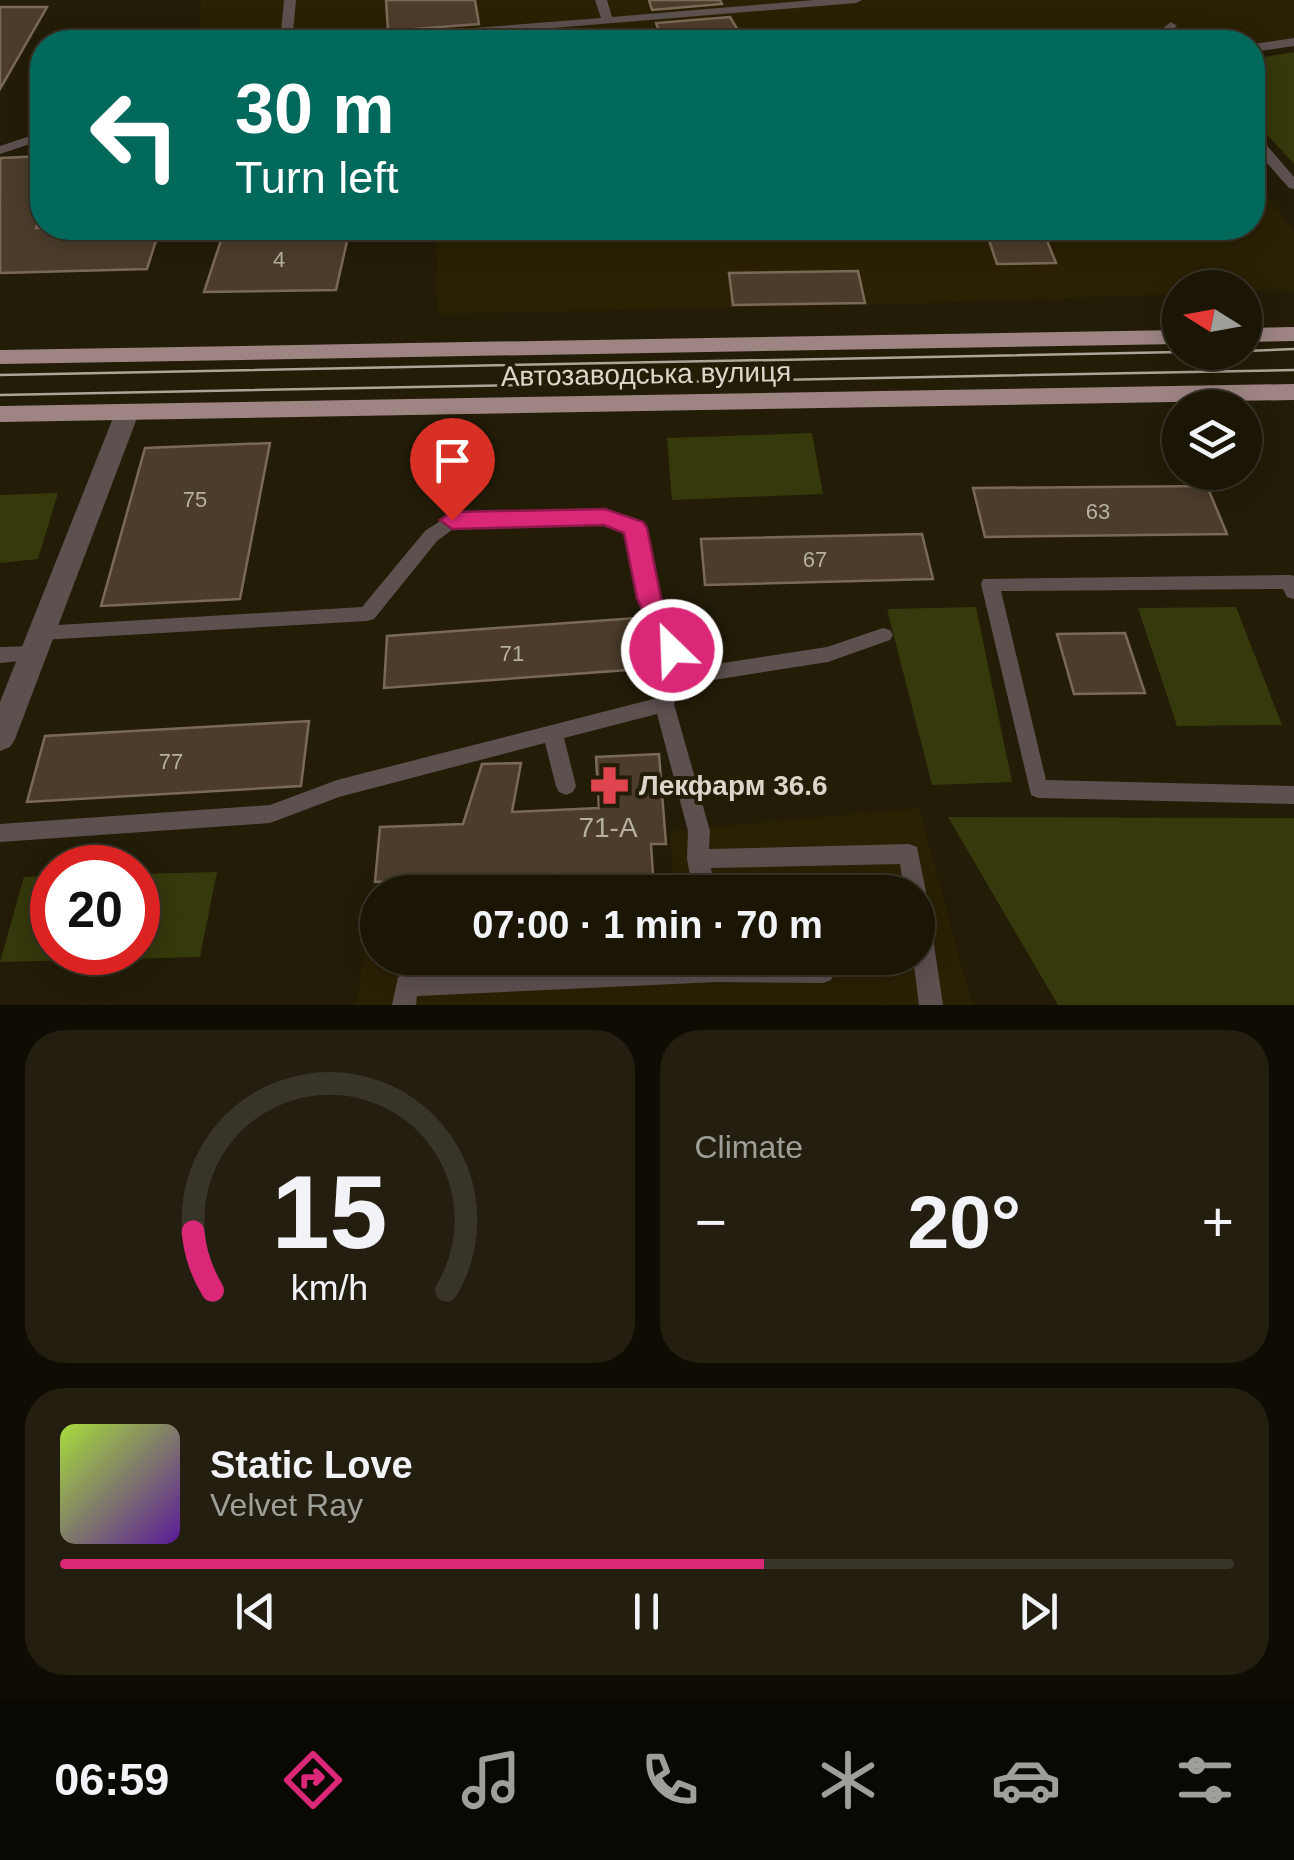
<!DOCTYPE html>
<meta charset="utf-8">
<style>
:root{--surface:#1a1505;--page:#231e0f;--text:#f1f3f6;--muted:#9f9f9a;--line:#383427;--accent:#db2777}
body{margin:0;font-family:Helvetica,sans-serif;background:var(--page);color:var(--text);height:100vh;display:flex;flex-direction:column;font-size:38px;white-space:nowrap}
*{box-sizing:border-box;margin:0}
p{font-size:32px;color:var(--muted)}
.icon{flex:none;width:55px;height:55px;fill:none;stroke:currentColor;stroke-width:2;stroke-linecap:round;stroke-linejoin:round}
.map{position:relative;height:1005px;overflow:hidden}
.details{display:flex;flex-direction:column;gap:25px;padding:25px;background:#0e0c03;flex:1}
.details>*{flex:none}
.hud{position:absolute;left:30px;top:30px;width:1235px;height:210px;border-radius:40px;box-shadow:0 5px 25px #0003,0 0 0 2px var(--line);background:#00695c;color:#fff;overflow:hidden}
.needle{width:65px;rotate:281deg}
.controls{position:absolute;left:1162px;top:270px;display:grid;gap:20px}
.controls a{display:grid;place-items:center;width:100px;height:100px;border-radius:50%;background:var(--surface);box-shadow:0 5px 25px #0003,0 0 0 2px var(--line);font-size:50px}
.speed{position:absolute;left:30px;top:845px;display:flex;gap:20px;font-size:50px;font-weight:700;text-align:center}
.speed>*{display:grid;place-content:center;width:130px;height:130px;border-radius:50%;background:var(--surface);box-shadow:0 5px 25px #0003,0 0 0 2px var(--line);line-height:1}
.speed .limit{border:15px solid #d22;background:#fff;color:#111}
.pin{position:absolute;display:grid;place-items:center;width:85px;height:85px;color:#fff;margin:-102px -42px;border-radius:50% 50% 50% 0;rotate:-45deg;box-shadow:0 0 10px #0007}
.pin .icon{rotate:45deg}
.me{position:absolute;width:110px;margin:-55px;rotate:336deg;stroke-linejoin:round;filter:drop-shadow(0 0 8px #0008)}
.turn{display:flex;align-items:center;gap:35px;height:210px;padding:0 40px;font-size:45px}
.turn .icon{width:130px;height:130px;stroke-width:2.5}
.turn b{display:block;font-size:70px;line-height:85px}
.big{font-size:75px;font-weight:800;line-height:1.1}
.details .widget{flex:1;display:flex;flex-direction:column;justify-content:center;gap:15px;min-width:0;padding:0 35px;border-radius:40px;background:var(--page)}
.details .dial{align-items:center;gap:0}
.dial svg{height:260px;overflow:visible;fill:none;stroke:var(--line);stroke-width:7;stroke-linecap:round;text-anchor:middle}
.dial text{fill:var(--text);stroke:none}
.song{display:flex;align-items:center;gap:30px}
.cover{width:120px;height:120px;border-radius:15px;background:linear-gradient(135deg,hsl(80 70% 55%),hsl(270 70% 35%))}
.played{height:10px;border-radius:5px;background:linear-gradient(90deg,var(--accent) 60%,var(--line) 60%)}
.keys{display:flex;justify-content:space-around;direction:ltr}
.heat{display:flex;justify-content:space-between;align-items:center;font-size:55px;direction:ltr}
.details .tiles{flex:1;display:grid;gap:25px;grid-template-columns:1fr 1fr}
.widget:last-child{grid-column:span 2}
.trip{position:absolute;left:360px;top:875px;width:575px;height:100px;border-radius:50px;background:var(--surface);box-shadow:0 5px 25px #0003,0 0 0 2px var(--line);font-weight:800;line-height:100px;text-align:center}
.dock{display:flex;height:160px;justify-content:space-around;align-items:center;background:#0a0802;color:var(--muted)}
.dock .icon{width:70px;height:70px}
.dock .on{color:var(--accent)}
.dock b{font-size:45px;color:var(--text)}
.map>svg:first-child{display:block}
</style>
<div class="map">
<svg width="1294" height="1005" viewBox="0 0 1294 1005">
<rect width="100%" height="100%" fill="#231c07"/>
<!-- built -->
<g fill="#2a2104">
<polygon points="201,0 1294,0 1294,38 1253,43 198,42"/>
<polygon points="1253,177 1294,232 1294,290 1180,288 1180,294 902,304 438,314 436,228 1252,228"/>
<polygon points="919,808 972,1005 357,1005 369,908 377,907 378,958 918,958 918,892 674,892 670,831"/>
</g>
<!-- green -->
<g fill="#36390b">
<polygon points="1294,52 1294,164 1253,119 1252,59"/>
<polygon points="812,433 823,494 672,500 667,438"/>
<polygon points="58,493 38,559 0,563 0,495"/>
<polygon points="976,607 1012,782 932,785 887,609"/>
<polygon points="1236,607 1282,725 1177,726 1138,608"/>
<polygon points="948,817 1294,818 1294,1005 1058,1005"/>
<polygon points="217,872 200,957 0,962 24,877 52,876 52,952 138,952 138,874"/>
</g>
<!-- building -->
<g fill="#4c3d2b" stroke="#7a6956" stroke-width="2.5">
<polygon points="386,0 475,0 479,24 388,31"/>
<polygon points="649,0 720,0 722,4 652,10"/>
<polygon points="0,7 47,7 0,89"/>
<polygon points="730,17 742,37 663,42 656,23"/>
<polygon points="42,156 42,212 36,228 160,228 147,269 0,273 0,158"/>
<polygon points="225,228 350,228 336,290 204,292"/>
<polygon points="985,228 1042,228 1056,263 997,264"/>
<polygon points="858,271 865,303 733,305 729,273"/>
<polygon points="270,443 240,599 101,606 145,448"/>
<polygon points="1207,486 1227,534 985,537 973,488"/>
<polygon points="922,534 933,579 705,585 701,539"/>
<polygon points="636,618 641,669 384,688 387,636"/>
<polygon points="1125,633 1145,693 1074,694 1057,634"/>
<polygon points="309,721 301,786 27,802 45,736"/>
<polygon points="659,754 666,844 651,844 653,875 553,880 553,874 375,882 380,827 463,824 482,764 521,763 512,812 599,808 596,757"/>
</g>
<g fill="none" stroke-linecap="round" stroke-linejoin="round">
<!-- lane -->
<g fill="#5d5150" fill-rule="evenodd">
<polygon points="284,0 296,0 292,42 280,42"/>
<polygon points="595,0 607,0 612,17 814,0 862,0 856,3 384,42 341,42 347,38 601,18"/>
<polygon points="1171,22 1177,26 1160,40 1104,42 1110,38 1157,33"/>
<polygon points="1294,38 1294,46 1252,52 1252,44"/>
<polygon points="42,132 42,140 0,154 0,146"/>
<polygon points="1252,133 1257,134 1294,177 1294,189 1289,188 1252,146"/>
<polygon points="605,511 641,523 644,528 658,598 690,668 827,647 883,628 890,630 893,635 890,640 828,662 688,684 681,688 674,704 710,831 709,849 909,844 917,847 926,892 923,899 918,901 926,904 929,911 943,1005 919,1005 913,958 918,958 918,892 904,892 900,864 711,868 715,892 693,892 687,859 688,831 657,714 564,738 576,786 573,792 566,795 559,792 556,786 545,743 339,797 270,823 0,842 0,824 270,805 337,780 657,698 666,677 673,674 640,598 627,532 604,523 456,527 437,541 374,619 367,621 41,640 34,638 31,633 34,628 41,626 362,607 425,531 446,517"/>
<polygon points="1290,575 1294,576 1294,599 1287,597 1283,589 1001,591 1046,780 1294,786 1294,804 1038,798 1031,795 981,584 983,579"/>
<polygon points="33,646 40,649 43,654 40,659 0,663 0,647"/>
<polygon points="703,958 823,961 831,964 835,972 831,980 823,983 717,982 417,996 416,1005 392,1005 398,977 406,974 704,961"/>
</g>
<!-- street -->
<polygon fill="#5d5150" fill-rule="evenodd" points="127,405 139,413 15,739 10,747 0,751 0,702 115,413"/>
<!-- primary -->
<g fill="#9e8583" fill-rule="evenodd">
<polygon points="1294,327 1294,341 1245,342 1245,328"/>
<polygon points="1180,330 1180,344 0,364 0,350"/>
<polygon points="1294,384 1294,400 0,422 0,406"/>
</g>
<!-- tram -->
<g stroke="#aba697" stroke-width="2.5">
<polyline points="1245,351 1294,349"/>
<polyline points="0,375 1180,352"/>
<polyline points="0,395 1294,370"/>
</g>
</g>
<!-- route -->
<polygon fill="#db2777" stroke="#8e194d" stroke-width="2.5" points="605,509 643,522 647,528 661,598 685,650 681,657 663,657 659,650 637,598 624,533 604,525 452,529 440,520 452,512"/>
<!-- icons -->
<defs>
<symbol id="pharmacy-bare" viewBox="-9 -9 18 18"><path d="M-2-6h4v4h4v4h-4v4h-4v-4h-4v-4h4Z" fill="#e0444e" stroke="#231c07" stroke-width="2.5" paint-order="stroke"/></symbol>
</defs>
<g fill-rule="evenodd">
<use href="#pharmacy-bare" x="582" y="758" width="55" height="55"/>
</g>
<g text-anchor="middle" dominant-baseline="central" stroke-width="8" stroke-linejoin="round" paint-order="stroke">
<!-- number labels -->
<g font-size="22" fill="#b6b0a2">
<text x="279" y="259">4</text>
<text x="195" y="499">75</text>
<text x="1098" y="511">63</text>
<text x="815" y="559">67</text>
<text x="512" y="653">71</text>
<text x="171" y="761">77</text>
</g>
<!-- street labels -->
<g font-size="28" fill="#dad6c9" stroke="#231c07">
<text transform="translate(646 374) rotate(-1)">Автозаводська вулиця</text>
</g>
<!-- poi labels -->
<g font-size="28" font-weight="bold" fill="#dad6c9" stroke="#231c07" text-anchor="start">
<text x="639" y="785">Лекфарм 36.6</text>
</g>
<!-- near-number labels -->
<g font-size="28" fill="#b6b0a2">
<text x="608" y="827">71-А</text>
</g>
</g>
</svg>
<div class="controls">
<a><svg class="needle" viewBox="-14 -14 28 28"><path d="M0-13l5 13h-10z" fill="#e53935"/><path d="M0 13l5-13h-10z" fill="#9f9f9a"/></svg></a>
<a><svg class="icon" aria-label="layers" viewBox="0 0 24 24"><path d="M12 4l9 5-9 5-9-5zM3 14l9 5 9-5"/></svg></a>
</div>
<div class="speed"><div class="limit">20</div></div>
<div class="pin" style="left:452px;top:520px;background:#d93025"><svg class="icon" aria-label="arrive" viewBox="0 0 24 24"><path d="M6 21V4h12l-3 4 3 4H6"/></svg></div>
<svg class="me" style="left:672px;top:650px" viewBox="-20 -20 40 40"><circle r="17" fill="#db2777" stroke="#fff" stroke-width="3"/><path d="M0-11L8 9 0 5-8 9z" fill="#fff"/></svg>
<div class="trip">07:00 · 1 min · 70 m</div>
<div class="hud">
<div class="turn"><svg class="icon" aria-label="left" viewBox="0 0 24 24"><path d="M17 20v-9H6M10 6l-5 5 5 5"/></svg><div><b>30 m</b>Turn left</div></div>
</div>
</div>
<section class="details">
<div class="tiles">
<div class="widget dial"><svg viewBox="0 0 100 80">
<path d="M14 69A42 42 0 1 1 86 69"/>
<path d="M14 69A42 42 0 0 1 8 51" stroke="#db2777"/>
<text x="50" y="56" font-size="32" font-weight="700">15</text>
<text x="50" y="72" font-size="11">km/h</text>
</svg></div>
<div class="widget"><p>Climate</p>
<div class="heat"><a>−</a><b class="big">20°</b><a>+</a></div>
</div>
<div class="widget">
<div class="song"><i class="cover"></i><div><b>Static Love</b><p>Velvet Ray</p></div></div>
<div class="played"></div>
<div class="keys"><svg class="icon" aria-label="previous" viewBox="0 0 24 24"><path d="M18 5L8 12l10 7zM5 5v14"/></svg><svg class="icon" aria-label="pause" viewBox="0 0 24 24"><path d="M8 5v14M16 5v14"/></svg><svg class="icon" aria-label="next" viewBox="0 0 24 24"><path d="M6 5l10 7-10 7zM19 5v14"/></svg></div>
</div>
</div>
</section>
<nav class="dock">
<b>06:59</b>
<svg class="icon on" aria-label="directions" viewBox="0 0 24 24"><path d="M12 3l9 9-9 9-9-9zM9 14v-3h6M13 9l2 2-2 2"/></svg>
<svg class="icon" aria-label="music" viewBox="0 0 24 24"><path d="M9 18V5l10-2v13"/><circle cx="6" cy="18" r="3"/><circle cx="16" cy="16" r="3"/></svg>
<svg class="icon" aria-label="phone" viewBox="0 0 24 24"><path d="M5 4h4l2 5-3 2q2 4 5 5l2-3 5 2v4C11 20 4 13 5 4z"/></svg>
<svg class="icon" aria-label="climate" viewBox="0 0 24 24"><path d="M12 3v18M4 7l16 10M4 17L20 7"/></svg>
<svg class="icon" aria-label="car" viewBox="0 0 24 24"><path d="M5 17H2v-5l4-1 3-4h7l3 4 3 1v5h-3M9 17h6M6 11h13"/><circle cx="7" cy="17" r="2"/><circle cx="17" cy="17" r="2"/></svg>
<svg class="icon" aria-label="filters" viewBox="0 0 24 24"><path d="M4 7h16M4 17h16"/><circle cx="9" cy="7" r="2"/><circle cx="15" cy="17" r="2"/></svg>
</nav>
